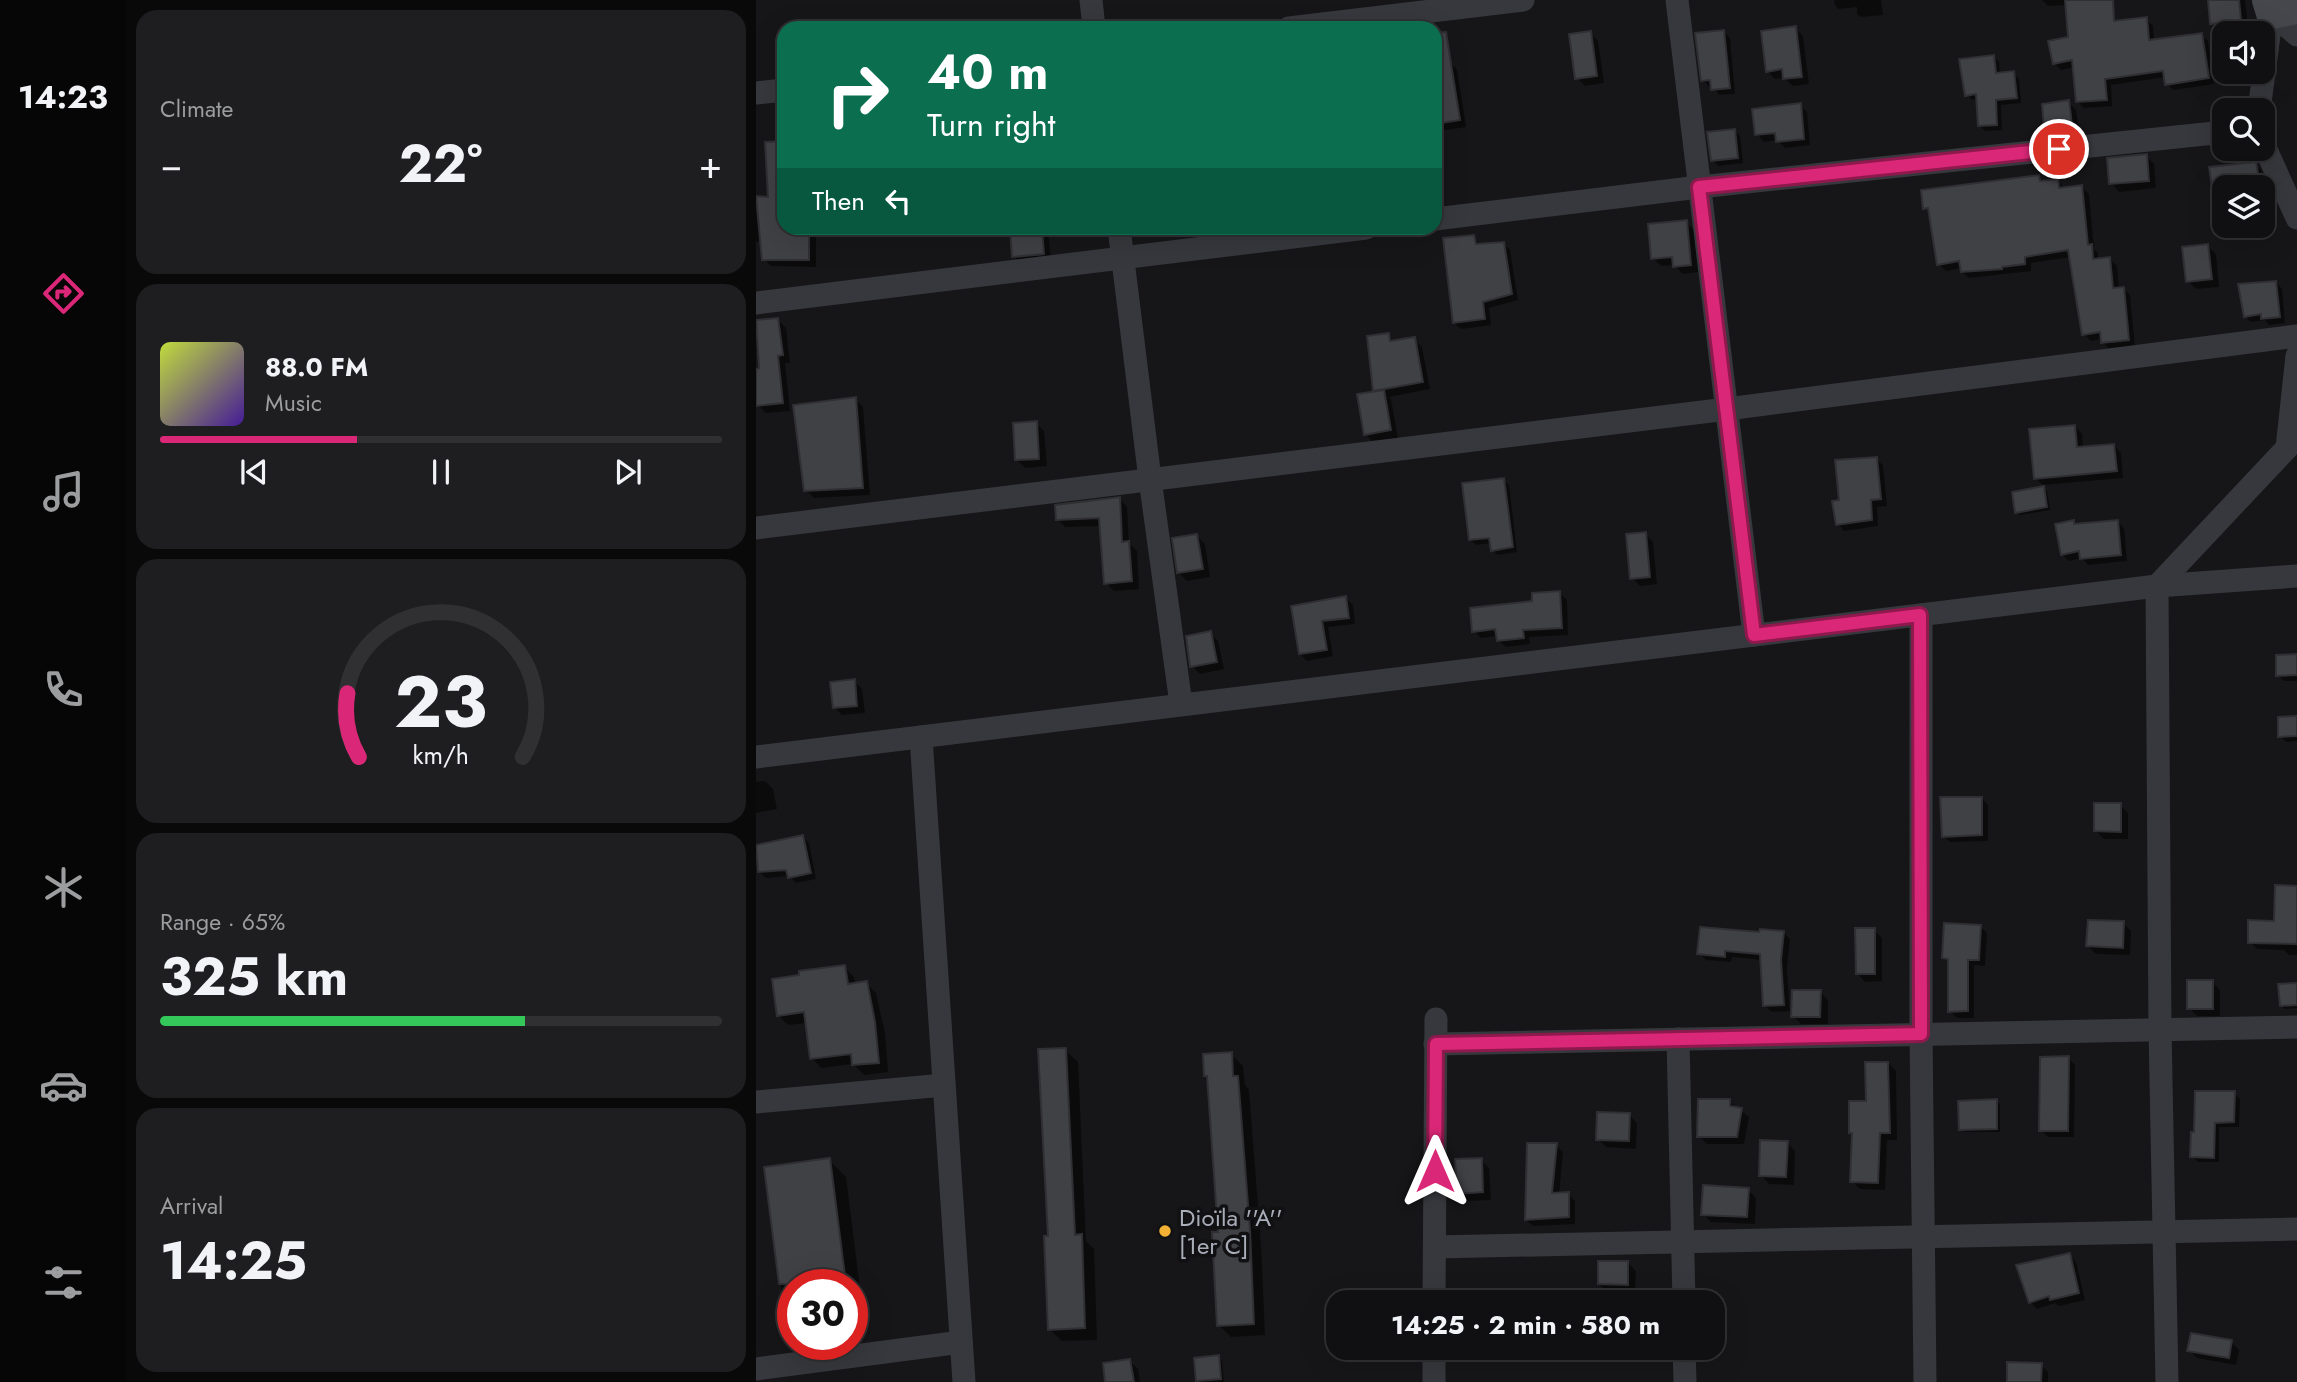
<!DOCTYPE html>
<meta charset="utf-8">
<style>
:root{--surface:#101012;--page:#1e1e20;--text:#f1f3f6;--muted:#9c9d9f;--line:#303032;--accent:#db2777}
body{margin:0;font-family:Jost,sans-serif;background:var(--page);color:var(--text);height:100vh;display:flex;flex-direction:column;font-size:26px;white-space:nowrap}
*{box-sizing:border-box;margin:0}
p{font-size:23px;color:var(--muted)}
.icon{flex:none;width:38px;height:38px;fill:none;stroke:currentColor;stroke-width:2;stroke-linecap:round;stroke-linejoin:round}
.map{position:relative;flex:1;overflow:hidden}
.details{display:flex;flex-direction:column;gap:10px;padding:10px;background:#09090a;width:630px}
.details>*{flex:none}
.hud{position:absolute;left:21px;top:21px;width:665px;height:214px;border-radius:21px;box-shadow:0 7px 28px #0002,0 0 0 2px var(--line);background:#0b6e4f;color:#fff;overflow:hidden}
.controls{position:absolute;left:1456px;top:21px;display:grid;gap:14px}
.controls a{display:grid;place-items:center;width:63px;height:63px;border-radius:14px;background:var(--surface);box-shadow:0 7px 28px #0002,0 0 0 2px var(--line);font-size:35px}
.speed{position:absolute;left:21px;top:1269px;display:flex;gap:14px;font-size:35px;font-weight:700;text-align:center}
.speed>*{display:grid;place-content:center;width:91px;height:91px;border-radius:50%;background:var(--surface);box-shadow:0 7px 28px #0002,0 0 0 2px var(--line);line-height:1}
.speed .limit{border:10px solid #d22;background:#fff;color:#111}
.pin{position:absolute;display:grid;place-items:center;width:60px;height:60px;color:#fff;margin:-30px;border:4px solid #fff;border-radius:50%;box-shadow:0 2px 7px #0007}
.me{position:absolute;width:77px;margin:-38px;rotate:0deg;stroke-linejoin:round;filter:drop-shadow(0 0 5px #0008)}
.turn{display:flex;align-items:center;gap:24px;height:147px;padding:0 35px;font-size:32px}
.turn .icon{width:91px;height:91px;stroke-width:2.5}
.turn b{display:block;font-size:49px;line-height:60px}
.then{display:flex;align-items:center;height:66px;padding:0 35px;background:#0003;gap:14px;font-size:26px}
.big{font-size:52px;font-weight:700;line-height:1.1}
.details .widget{flex:1;display:flex;flex-direction:column;justify-content:center;gap:10px;min-width:0;padding:0 24px;border-radius:21px;background:var(--page)}
.details .dial{align-items:center;gap:0}
.dial svg{height:182px;overflow:visible;fill:none;stroke:var(--line);stroke-width:7;stroke-linecap:round;text-anchor:middle}
.dial text{fill:var(--text);stroke:none}
.song{display:flex;align-items:center;gap:21px}
.cover{width:84px;height:84px;border-radius:10px;background:linear-gradient(135deg,hsl(70 70% 55%),hsl(260 70% 35%))}
.played{height:7px;border-radius:4px;background:linear-gradient(90deg,var(--accent) 35%,var(--line) 35%)}
.keys{display:flex;justify-content:space-around;direction:ltr}
.heat{display:flex;justify-content:space-between;align-items:center;font-size:38px;direction:ltr}
.charge{height:10px;border-radius:5px;background:linear-gradient(90deg,#34c759 65%,var(--line) 0)}
.trip{position:absolute;left:570px;top:1290px;width:399px;height:70px;border-radius:21px;background:var(--surface);box-shadow:0 7px 28px #0002,0 0 0 2px var(--line);font-weight:700;line-height:70px;text-align:center}
main{display:flex;flex:1;min-height:0}
.menu{display:flex;flex-direction:column;width:126px;justify-content:space-around;align-items:center;background:#060607;color:var(--muted)}
.menu .icon{width:49px;height:49px}
.menu .selected{color:var(--accent)}
.menu b{font-size:32px;color:var(--text)}
.map>svg:first-child{display:block}
</style>
<main>
<nav class="menu">
<b>14:23</b>
<svg class="icon selected" aria-label="directions" viewBox="0 0 24 24"><path d="M12 3l9 9-9 9-9-9zM9 14v-3h6M13 9l2 2-2 2"/></svg>
<svg class="icon" aria-label="music" viewBox="0 0 24 24"><path d="M9 18V5l10-2v13"/><circle cx="6" cy="18" r="3"/><circle cx="16" cy="16" r="3"/></svg>
<svg class="icon" aria-label="phone" viewBox="0 0 24 24"><path d="M5 4h4l2 5-3 2q2 4 5 5l2-3 5 2v4C11 20 4 13 5 4z"/></svg>
<svg class="icon" aria-label="climate" viewBox="0 0 24 24"><path d="M12 3v18M4 7l16 10M4 17L20 7"/></svg>
<svg class="icon" aria-label="car" viewBox="0 0 24 24"><path d="M5 17H2v-5l4-1 3-4h7l3 4 3 1v5h-3M9 17h6M6 11h13"/><circle cx="7" cy="17" r="2"/><circle cx="17" cy="17" r="2"/></svg>
<svg class="icon" aria-label="filters" viewBox="0 0 24 24"><path d="M4 7h16M4 17h16"/><circle cx="9" cy="7" r="2"/><circle cx="15" cy="17" r="2"/></svg>
</nav>
<section class="details">
<div class="widget"><p>Climate</p>
<div class="heat"><a>−</a><b class="big">22°</b><a>+</a></div>
</div>
<div class="widget">
<div class="song"><i class="cover"></i><div><b>88.0 FM</b><p>Music</p></div></div>
<div class="played"></div>
<div class="keys"><svg class="icon" aria-label="previous" viewBox="0 0 24 24"><path d="M18 5L8 12l10 7zM5 5v14"/></svg><svg class="icon" aria-label="pause" viewBox="0 0 24 24"><path d="M8 5v14M16 5v14"/></svg><svg class="icon" aria-label="next" viewBox="0 0 24 24"><path d="M6 5l10 7-10 7zM19 5v14"/></svg></div>
</div>
<div class="widget dial"><svg viewBox="0 0 100 80">
<path d="M14 69A42 42 0 1 1 86 69"/>
<path d="M14 69A42 42 0 0 1 9 41" stroke="#db2777"/>
<text x="50" y="56" font-size="32" font-weight="700">23</text>
<text x="50" y="72" font-size="11">km/h</text>
</svg></div>
<div class="widget"><p>Range · 65%</p><b class="big">325 km</b><div class="charge"></div></div>
<div class="widget"><p>Arrival</p><b class="big">14:25</b></div>
</section>
<div class="map">
<svg width="1541" height="1382" viewBox="0 0 1541 1382">
<rect width="100%" height="100%" fill="#161618"/>
<!-- shadow -->
<g fill="#0007">
<polygon points="1078,0 1125,0 1127,15 1105,17 1101,14 1101,7 1082,9 1079,5"/>
<polygon points="1286,0 1337,0 1356,23 1390,19 1397,26 1398,41 1445,35 1452,41 1458,84 1418,90 1411,84 1410,77 1355,85 1356,106 1328,108 1322,102 1319,67 1305,70 1298,63 1314,38 1311,5 1292,6"/>
<polygon points="1453,0 1489,0 1492,28 1464,31 1456,23"/>
<polygon points="1039,28 1047,36 1053,84 1037,86 1028,78 1019,79 1011,71"/>
<polygon points="968,32 974,38 979,94 963,95 956,86 953,87 947,80"/>
<polygon points="834,33 842,41 848,83 829,86 821,78"/>
<polygon points="1238,57 1243,62 1244,74 1257,73 1263,79 1265,103 1245,105 1246,130 1229,131 1223,125 1222,99 1216,100 1211,95"/>
<polygon points="694,62 701,70 710,127 684,131 679,126 679,63"/>
<polygon points="1312,102 1320,110 1323,132 1298,135 1290,127"/>
<polygon points="1044,105 1051,112 1054,145 1029,148 1021,140 1008,142 1001,134"/>
<polygon points="978,130 984,136 987,163 962,166 956,160"/>
<polygon points="1390,156 1398,164 1400,188 1363,192 1355,183"/>
<polygon points="28,159 28,228 60,229 60,267 15,266 8,259 6,241 0,242 0,198 14,198"/>
<polygon points="1499,164 1505,170 1507,187 1468,187 1468,226 1507,226 1507,189 1513,233 1469,237 1463,232 1455,168"/>
<polygon points="1282,177 1288,182 1302,181 1308,188 1326,187 1333,194 1338,249 1342,253 1342,260 1354,259 1361,266 1363,289 1367,288 1374,295 1379,347 1353,349 1347,342 1346,339 1335,341 1328,334 1315,257 1275,263 1275,271 1213,278 1206,272 1206,268 1190,271 1183,264 1175,214 1169,208"/>
<polygon points="930,222 938,230 942,272 927,274 918,265 905,266 897,258"/>
<polygon points="256,228 292,228 295,261 266,264 258,256"/>
<polygon points="717,237 724,244 747,243 754,250 762,300 733,308 735,325 705,329 698,323"/>
<polygon points="1451,246 1460,254 1463,287 1440,289 1432,281"/>
<polygon points="1520,282 1526,289 1529,323 1513,325 1509,320 1495,322 1489,316"/>
<polygon points="22,320 30,328 34,363 29,363 34,411 10,413 2,405 0,370 5,370 0,322"/>
<polygon points="632,335 639,342 658,339 666,347 674,389 633,397 635,399 642,438 617,442 609,434 621,392 619,390"/>
<polygon points="99,399 107,407 114,495 58,498 50,490"/>
<polygon points="280,423 288,431 291,466 269,468 261,460"/>
<polygon points="1319,426 1326,434 1327,448 1358,445 1365,453 1367,478 1287,485 1279,478"/>
<polygon points="1120,459 1127,465 1131,506 1121,507 1122,526 1088,531 1082,524 1085,502"/>
<polygon points="748,480 753,485 761,552 742,555 736,550 735,543 720,545 714,539"/>
<polygon points="1288,488 1291,491 1294,510 1264,515 1261,512"/>
<polygon points="364,499 371,507 373,543 381,551 383,589 358,591 350,583 345,526 309,527 301,519"/>
<polygon points="1361,521 1368,528 1371,561 1332,565 1326,558 1313,561 1306,554 1317,522 1321,526"/>
<polygon points="889,534 897,542 901,584 884,586 876,578"/>
<polygon points="441,536 449,544 454,577 431,581 423,573"/>
<polygon points="804,593 811,600 812,635 773,637 774,644 750,647 742,640 742,636 725,638 718,631 778,603"/>
<polygon points="590,598 597,605 599,624 572,627 577,656 551,661 544,654 537,607"/>
<polygon points="454,633 462,641 468,669 444,674 436,666"/>
<polygon points="1541,656 1541,681 1528,681 1522,675 1522,657"/>
<polygon points="98,681 106,689 109,713 86,715 78,707"/>
<polygon points="1541,717 1541,741 1530,742 1524,736 1523,718"/>
<polygon points="9,781 17,789 21,809 0,813 0,782"/>
<polygon points="1226,799 1232,805 1232,841 1194,842 1187,836"/>
<polygon points="1364,805 1372,813 1372,839 1348,839 1340,831"/>
<polygon points="47,837 53,843 60,879 40,883 33,876 10,878 3,872"/>
<polygon points="1521,887 1541,888 1541,955 1533,955 1528,950 1501,949 1494,942 1520,922"/>
<polygon points="1367,923 1375,931 1374,955 1340,954 1332,946"/>
<polygon points="1224,926 1231,933 1229,966 1218,965 1218,1018 1201,1018 1194,1011 1194,964 1188,958"/>
<polygon points="1118,930 1126,938 1126,981 1109,982 1101,973"/>
<polygon points="1027,932 1034,939 1031,968 1034,1011 1064,992 1072,1000 1072,1024 1045,1024 1037,1016 1037,1011 1016,1012 1009,1006 1006,960 976,957 975,962 950,960 943,953 1005,934"/>
<polygon points="88,967 98,977 99,984 110,983 120,993 129,1033 132,1072 108,1075 97,1064 65,1068 56,1058 51,1023 32,1025 22,1015"/>
<polygon points="1456,982 1464,990 1464,1016 1441,1016 1433,1008"/>
<polygon points="1541,985 1541,1008 1529,1009 1525,1005 1524,986"/>
<polygon points="309,1050 322,1062 330,1241 338,1249 341,1340 306,1341 293,1329 294,1238"/>
<polygon points="475,1054 487,1066 489,1085 493,1090 505,1244 509,1335 475,1337 463,1325 464,1234 453,1078 450,1076"/>
<polygon points="1312,1058 1319,1065 1318,1137 1292,1137 1285,1130"/>
<polygon points="1132,1063 1140,1071 1141,1140 1131,1140 1129,1190 1104,1189 1096,1181 1098,1135 1095,1133"/>
<polygon points="1478,1093 1484,1099 1483,1127 1463,1127 1463,1162 1442,1162 1436,1156 1440,1133"/>
<polygon points="973,1101 993,1117 988,1144 951,1144 943,1136"/>
<polygon points="1240,1101 1244,1104 1244,1132 1209,1132 1205,1129"/>
<polygon points="873,1115 881,1123 880,1149 850,1147 842,1139"/>
<polygon points="1031,1142 1039,1151 1038,1185 1013,1184 1005,1175"/>
<polygon points="800,1145 807,1152 803,1195 812,1194 819,1201 819,1224 777,1226 770,1220"/>
<polygon points="73,1160 90,1177 107,1312 96,1314 96,1284 37,1284 37,1314 27,1304 10,1169"/>
<polygon points="725,1160 733,1168 735,1200 710,1201 702,1193"/>
<polygon points="992,1190 1000,1198 999,1224 955,1222 947,1214"/>
<polygon points="1313,1255 1320,1262 1329,1300 1303,1306 1299,1303 1281,1309 1275,1303 1262,1267"/>
<polygon points="872,1263 880,1271 879,1292 851,1292 843,1284"/>
<polygon points="1475,1342 1483,1350 1480,1365 1441,1358 1433,1350"/>
<polygon points="462,1357 466,1361 468,1382 443,1382 441,1380"/>
<polygon points="374,1361 382,1369 384,1382 351,1382"/>
<polygon points="1285,1365 1292,1372 1292,1382 1253,1382"/>
</g>
<!-- building -->
<g fill="#404145" stroke="#303034" stroke-width="2">
<polygon points="1309,0 1357,0 1358,21 1391,17 1393,40 1446,33 1453,78 1409,85 1407,71 1349,79 1351,100 1320,102 1316,60 1297,64 1292,41 1312,37"/>
<polygon points="1452,0 1483,0 1485,20 1454,24"/>
<polygon points="1040,26 1046,77 1027,79 1026,69 1010,72 1005,31"/>
<polygon points="968,30 974,88 955,90 954,80 945,81 939,33"/>
<polygon points="835,31 841,76 819,79 813,34"/>
<polygon points="690,32 704,120 679,124 679,33"/>
<polygon points="1238,55 1240,73 1258,71 1261,98 1240,100 1241,125 1222,126 1220,94 1209,96 1203,59"/>
<polygon points="1313,100 1316,125 1288,128 1286,104"/>
<polygon points="1045,103 1048,139 1020,142 1019,133 999,135 996,109"/>
<polygon points="979,129 982,158 955,161 951,132"/>
<polygon points="28,141 28,228 53,228 53,260 6,260 0,196 12,197 9,142"/>
<polygon points="1391,154 1393,181 1353,184 1351,158"/>
<polygon points="1500,162 1504,185 1456,187 1453,167"/>
<polygon points="1283,175 1284,181 1302,179 1303,188 1326,185 1332,245 1336,244 1337,259 1354,257 1357,288 1368,287 1373,340 1345,343 1344,332 1326,335 1312,250 1269,257 1269,264 1246,267 1246,269 1205,272 1203,261 1181,265 1172,208 1167,209 1165,190"/>
<polygon points="931,220 935,265 917,267 916,257 895,259 892,224"/>
<polygon points="254,228 286,228 288,254 256,257"/>
<polygon points="718,235 720,244 748,242 756,294 727,302 729,319 697,323 687,238"/>
<polygon points="1452,244 1456,279 1430,282 1426,247"/>
<polygon points="1520,281 1524,317 1505,319 1505,314 1488,317 1482,284"/>
<polygon points="22,318 27,355 22,356 27,403 0,406 0,369 3,368 0,320"/>
<polygon points="633,333 634,341 659,337 667,382 617,391 611,336"/>
<polygon points="628,390 635,430 608,435 601,394"/>
<polygon points="100,397 107,488 48,491 37,405"/>
<polygon points="281,421 283,459 259,460 257,423"/>
<polygon points="1319,425 1321,447 1358,444 1361,471 1278,479 1273,429"/>
<polygon points="1121,457 1125,499 1115,500 1116,520 1080,525 1076,501 1083,500 1079,460"/>
<polygon points="748,478 757,547 735,551 733,538 713,540 706,483"/>
<polygon points="1288,486 1291,507 1259,513 1256,492"/>
<polygon points="364,497 366,542 373,541 376,581 348,584 343,518 300,520 299,505"/>
<polygon points="1318,520 1318,524 1362,520 1365,555 1324,559 1323,551 1305,555 1299,524"/>
<polygon points="890,532 894,577 874,579 870,534"/>
<polygon points="441,534 447,569 421,573 416,538"/>
<polygon points="804,591 806,628 767,630 768,638 741,641 739,629 716,632 714,608 776,601 776,593"/>
<polygon points="590,596 593,618 566,621 571,650 543,654 535,606"/>
<polygon points="455,631 461,662 434,667 430,636"/>
<polygon points="1541,654 1541,675 1520,676 1520,655"/>
<polygon points="99,679 101,706 77,708 74,682"/>
<polygon points="1541,716 1541,736 1522,737 1522,717"/>
<polygon points="1184,797 1226,797 1226,835 1186,837"/>
<polygon points="1338,803 1365,803 1365,832 1338,831"/>
<polygon points="47,835 55,873 32,878 30,870 2,872 0,845"/>
<polygon points="1519,885 1541,886 1541,944 1492,943 1492,920 1518,921"/>
<polygon points="1332,920 1368,921 1367,948 1330,946"/>
<polygon points="1188,923 1225,925 1223,960 1212,960 1212,1011 1192,1012 1192,959 1186,958"/>
<polygon points="944,927 1003,932 1004,929 1028,931 1025,960 1028,1005 1007,1006 1004,954 969,951 969,957 941,954"/>
<polygon points="1099,928 1119,928 1119,974 1100,974"/>
<polygon points="89,965 92,984 111,981 119,1022 123,1063 96,1065 95,1054 54,1059 48,1012 21,1016 16,979 43,975 43,971"/>
<rect x="1431" y="980" width="26" height="29"/>
<polygon points="1541,983 1541,1005 1524,1006 1522,984"/>
<polygon points="1036,990 1065,990 1064,1017 1035,1017"/>
<polygon points="310,1048 319,1235 326,1234 329,1328 292,1330 288,1236 292,1236 282,1049"/>
<polygon points="476,1052 477,1076 482,1076 494,1230 498,1324 461,1326 456,1232 462,1232 451,1076 448,1076 447,1054"/>
<polygon points="1313,1056 1312,1131 1283,1131 1284,1057"/>
<polygon points="1109,1062 1132,1062 1134,1133 1124,1133 1122,1183 1094,1182 1096,1133 1093,1133 1093,1101 1110,1101"/>
<polygon points="1439,1091 1479,1091 1478,1122 1459,1123 1458,1158 1434,1157 1435,1132 1438,1132"/>
<polygon points="942,1099 974,1099 974,1106 986,1108 981,1137 941,1137"/>
<polygon points="1241,1099 1241,1129 1203,1130 1202,1101"/>
<polygon points="841,1112 874,1113 873,1141 840,1140"/>
<polygon points="1004,1140 1032,1141 1030,1177 1003,1176"/>
<polygon points="771,1143 801,1143 796,1193 813,1192 813,1217 769,1220"/>
<polygon points="74,1158 90,1284 23,1284 8,1167"/>
<polygon points="726,1158 727,1192 701,1194 699,1159"/>
<polygon points="947,1185 993,1188 991,1217 945,1215"/>
<polygon points="1314,1253 1323,1293 1294,1300 1293,1296 1273,1303 1260,1265"/>
<polygon points="842,1261 872,1261 872,1285 842,1284"/>
<polygon points="1435,1333 1476,1340 1473,1358 1431,1351"/>
<polygon points="463,1355 465,1379 440,1381 438,1358"/>
<polygon points="374,1359 378,1382 349,1382 347,1363"/>
<polygon points="1251,1362 1286,1363 1285,1382 1251,1382"/>
</g>
<g fill="none" stroke-linecap="round" stroke-linejoin="round">
<!-- street -->
<g stroke="#37383d" stroke-width="23">
<polyline points="335,0 338,28"/>
<polyline points="921,0 998,635"/>
<polyline points="1516,13 1541,35"/>
<polyline points="533,28 767,0"/>
<polyline points="0,93 28,90"/>
<polyline points="1503,110 1516,13"/>
<polyline points="1507,143 1541,218"/>
<polyline points="679,219 943,187 1468,132"/>
<polyline points="363,228 394,479 425,704"/>
<polyline points="0,303 610,228"/>
<polyline points="0,528 971,409 1541,336"/>
<polyline points="1165,615 1165,1034 1169,1382"/>
<polyline points="165,737 208,1382"/>
<polyline points="0,757 1401,586 1541,576"/>
<polyline points="922,1039 928,1302"/>
<polyline points="679,1044 1541,1027"/>
<polyline points="0,1102 188,1085"/>
<polyline points="679,1247 1541,1229"/>
<polyline points="678,1302 680,1019"/>
<polyline points="928,1348 929,1382"/>
<polyline points="0,1369 205,1342"/>
<polyline points="678,1382 678,1348"/>
<polyline points="1411,1382 1404,1030 1401,586 1531,448 1541,356"/>
</g>
<!-- secondary -->
<polyline stroke="#45474d" stroke-width="32" points="1512,0 1516,13 1541,8"/>
</g>
<g fill="none" stroke-linecap="round" stroke-linejoin="round">
<defs>
<polyline id="route" points="679,1171 680,1044 1165,1034 1164,615 998,635 943,187 1303,149"/>
</defs>
<!-- route casing -->
<use href="#route" stroke="#8e194d" stroke-width="18"/>
<!-- route -->
<use href="#route" stroke="#db2777" stroke-width="12"/>
</g>
<!-- markers -->
<circle fill="#f2b134" stroke="#111113" stroke-width="2.5" cx="409" cy="1231" r="7"/>
<g text-anchor="middle" dominant-baseline="central" stroke-width="7" stroke-linejoin="round" paint-order="stroke">
<!-- poi labels -->
<g font-size="24" fill="#a8adb8" stroke="#111113" text-anchor="start">
<text x="423" y="1217">Dioïla ''A''<tspan x="423" dy="28">[1er C]</tspan></text>
</g>
</g>
</svg>
<div class="controls">
<a><svg class="icon" aria-label="sound" viewBox="0 0 24 24"><path d="M4 9h4l5-4v14l-5-4H4zM17 9q2 3 0 6"/></svg></a>
<a><svg class="icon" aria-label="search" viewBox="0 0 24 24"><circle cx="10" cy="10" r="6"/><path d="M15 15l6 6"/></svg></a>
<a><svg class="icon" aria-label="layers" viewBox="0 0 24 24"><path d="M12 4l9 5-9 5-9-5zM3 14l9 5 9-5"/></svg></a>
</div>
<div class="speed"><div class="limit">30</div></div>
<div class="pin" style="left:1303px;top:149px;background:#d93025"><svg class="icon" aria-label="arrive" viewBox="0 0 24 24"><path d="M6 21V4h12l-3 4 3 4H6"/></svg></div>
<svg class="me" style="left:679px;top:1171px" viewBox="-20 -20 40 40"><path d="M0-17L14 15 0 8-14 15z" fill="#db2777" stroke="#fff" stroke-width="4"/></svg>
<div class="trip">14:25 · 2 min · 580 m</div>
<div class="hud">
<div class="turn"><svg class="icon" aria-label="right" viewBox="0 0 24 24"><path d="M7 20v-9h11M14 6l5 5-5 5"/></svg><div><b>40 m</b>Turn right</div></div>
<div class="then">Then<svg class="icon" aria-label="left" viewBox="0 0 24 24"><path d="M17 20v-9H6M10 6l-5 5 5 5"/></svg></div>
</div>
</div>
</main>
